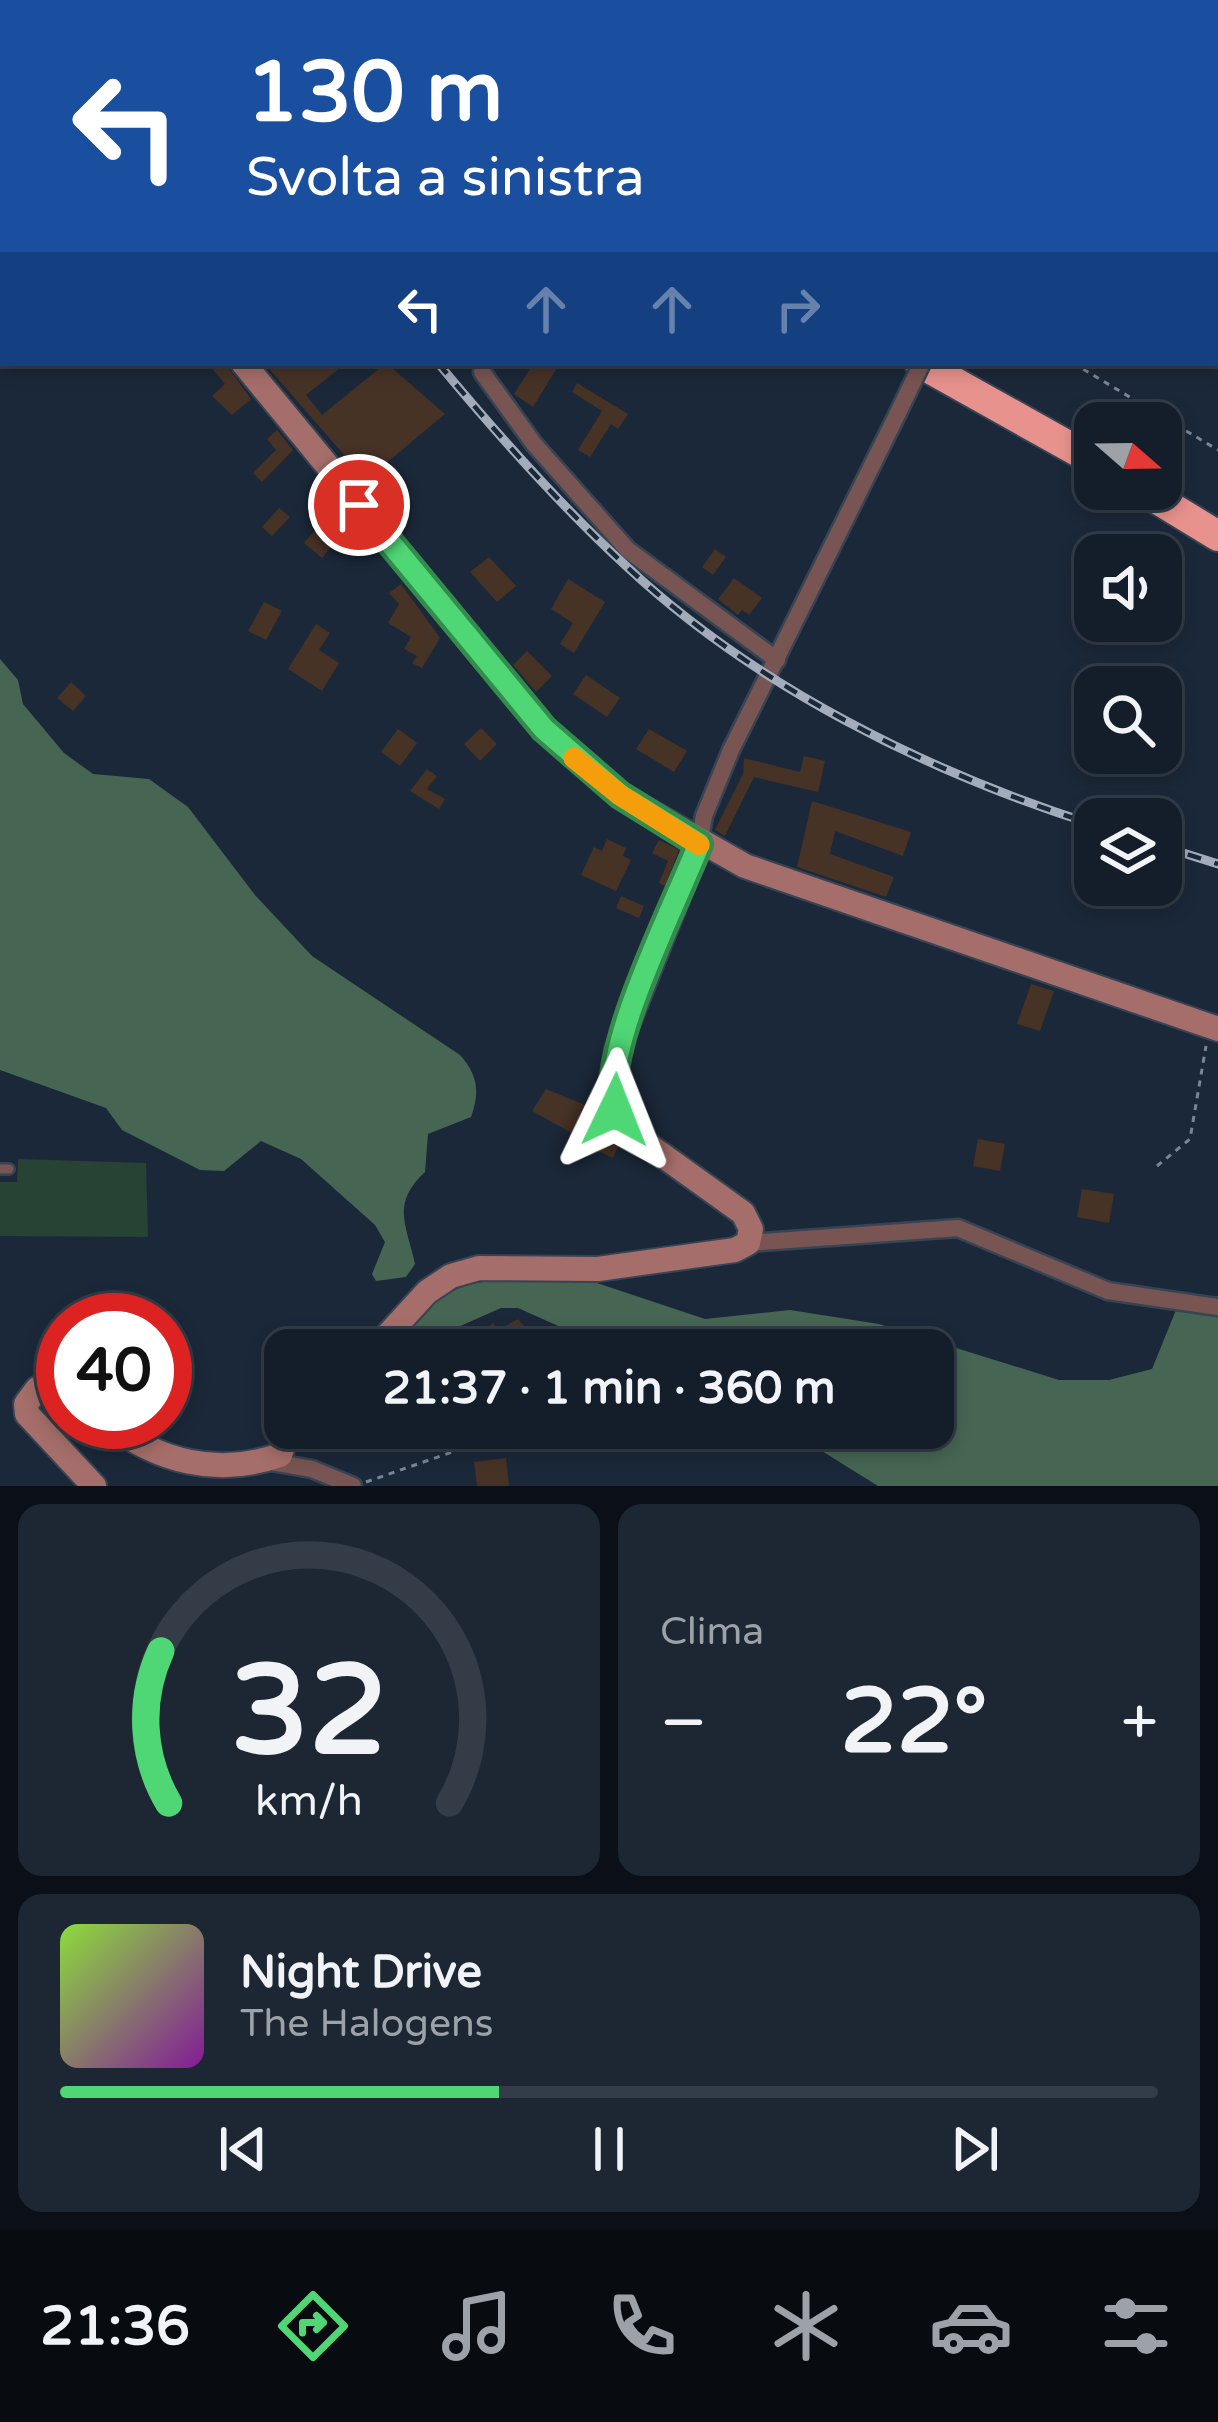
<!DOCTYPE html>
<html lang="it">
<meta charset="utf-8">
<style>
:root{--surface:#141e2b;--page:#1d2733;--text:#f1f3f6;--muted:#9da2a9;--line:#333c47;--accent:#4fd675}
body{margin:0;font-family:"Varela Round",sans-serif;background:var(--page);color:var(--text);height:100vh;display:flex;flex-direction:column;font-size:45px;white-space:nowrap}
*{box-sizing:border-box;margin:0}
p{font-size:39px;color:var(--muted)}
.icon{flex:none;width:66px;height:66px;fill:none;stroke:currentColor;stroke-width:2;stroke-linecap:round;stroke-linejoin:round}
.map{position:relative;height:1486px;overflow:hidden}
.details{display:flex;flex-direction:column;gap:18px;padding:18px;background:#0b1018;flex:1}
.details>*{flex:none}
.hud{position:absolute;left:0px;top:0px;width:1218px;height:366px;box-shadow:0 6px 18px #0003,0 0 0 3px var(--line);background:#1a4fa0;color:#fff;overflow:hidden}
.needle{width:78px;rotate:110deg}
.controls{position:absolute;left:1074px;top:402px;display:grid;gap:24px}
.controls a{display:grid;place-items:center;width:108px;height:108px;border-radius:24px;background:var(--surface);box-shadow:0 6px 18px #0003,0 0 0 3px var(--line);font-size:60px}
.speed{position:absolute;left:36px;top:1293px;display:flex;gap:24px;font-size:60px;font-weight:700;text-align:center}
.speed>*{display:grid;place-content:center;width:156px;height:156px;border-radius:50%;background:var(--surface);box-shadow:0 6px 18px #0003,0 0 0 3px var(--line);line-height:1}
.speed .limit{border:18px solid #d22;background:#fff;color:#111}
.pin{position:absolute;display:grid;place-items:center;width:102px;height:102px;color:#fff;margin:-51px;border:6px solid #fff;border-radius:50%;box-shadow:0 3px 12px #0007}
.me{position:absolute;width:132px;margin:-66px;rotate:2deg;stroke-linejoin:round;filter:drop-shadow(0 0 9px #0008)}
.turn{display:flex;align-items:center;gap:42px;height:252px;padding:0 48px;font-size:54px}
.turn .icon{width:156px;height:156px;stroke-width:2.5}
.turn b{display:block;font-size:84px;line-height:102px}
.lanes{display:flex;align-items:center;height:114px;padding:0 48px;background:#0003;justify-content:center;gap:60px;direction:ltr}
.lanes .off{opacity:.35}
.big{font-size:90px;font-weight:800;line-height:1.1}
.details .widget{flex:1;display:flex;flex-direction:column;justify-content:center;gap:18px;min-width:0;padding:0 42px;border-radius:24px;background:var(--page)}
.details .dial{align-items:center;gap:0}
.dial svg{height:312px;overflow:visible;fill:none;stroke:var(--line);stroke-width:7;stroke-linecap:round;text-anchor:middle}
.dial text{fill:var(--text);stroke:none}
.song{display:flex;align-items:center;gap:36px}
.cover{width:144px;height:144px;border-radius:18px;background:linear-gradient(135deg,hsl(90 70% 55%),hsl(290 70% 35%))}
.played{height:12px;border-radius:6px;background:linear-gradient(90deg,var(--accent) 40%,var(--line) 40%)}
.keys{display:flex;justify-content:space-around;direction:ltr}
.heat{display:flex;justify-content:space-between;align-items:center;font-size:66px;direction:ltr}
.details .tiles{flex:1;display:grid;gap:18px;grid-template-columns:1fr 1fr}
.widget:last-child{grid-column:span 2}
.trip{position:absolute;left:264px;top:1329px;width:690px;height:120px;border-radius:24px;background:var(--surface);box-shadow:0 6px 18px #0003,0 0 0 3px var(--line);font-weight:800;line-height:120px;text-align:center}
.tab-bar{display:flex;height:192px;justify-content:space-around;align-items:center;background:#080c11;color:var(--muted)}
.tab-bar .icon{width:84px;height:84px}
.tab-bar .selected{color:var(--accent)}
.tab-bar b{font-size:54px;color:var(--text)}
.map>svg:first-child{display:block}
</style>
<div class="map">
<svg width="1218" height="1486" viewBox="0 0 1218 1486">
<rect width="100%" height="100%" fill="#1b2839"/>
<!-- green -->
<polygon fill="#274333" points="18,1159 146,1163 148,1237 0,1236 0,1182 17,1182"/>
<!-- forest -->
<g fill="#466553">
<path d="M0,659L18,680L23,704L64,753L93,774L149,779L188,807L255,895L312,956L460,1055C478,1075 480,1092 471,1117L428,1134L425,1172C391,1204 406,1223 415,1264L406,1277L376,1281L372,1274L385,1242L375,1225L301,1159L261,1141L224,1171L200,1170L122,1130L106,1108L0,1070Z"/>
<path d="M539,1278L591,1281L705,1319L790,1310L879,1324L1059,1380H1109L1152,1369L1178,1305L1218,1296V1486H878L785,1428H933V1350H612L518,1308H501L440,1335L422,1350H390C447,1285 453,1281 539,1278Z"/>
</g>
<!-- building -->
<g fill="#473226">
<polygon points="208,363 225,363 251,399 232,415 212,396 225,384"/>
<polygon points="264,363 346,363 306,395 322,415 386,363 445,414 366,480"/>
<polygon points="534,363 557,368 533,407 514,394"/>
<polygon points="577,383 628,414 618,429 611,424 590,457 578,450 602,411 572,392"/>
<polygon points="277,430 293,450 262,482 253,473 276,450 267,439"/>
<polygon points="331,496 347,517 337,528 343,532 322,558 304,543 328,515 321,506"/>
<polygon points="279,508 290,517 272,536 262,527"/>
<polygon points="715,549 726,557 713,575 702,567"/>
<polygon points="489,557 516,586 497,602 470,572"/>
<polygon points="734,578 762,598 749,615 742,610 738,615 718,599"/>
<polygon points="568,579 605,602 574,653 560,644 573,623 551,609"/>
<polygon points="401,584 440,638 422,668 412,663 417,656 404,649 411,637 388,623 399,604 389,593"/>
<polygon points="264,602 282,611 266,640 248,631"/>
<polygon points="316,624 330,633 319,650 339,663 322,691 288,669"/>
<polygon points="527,651 552,676 536,692 513,665"/>
<polygon points="586,675 620,698 607,717 573,694"/>
<polygon points="71,682 86,696 73,711 57,698"/>
<polygon points="481,728 497,744 480,761 464,744"/>
<polygon points="398,729 417,743 400,766 381,752"/>
<polygon points="649,729 687,751 674,772 636,749"/>
<polygon points="804,756 825,761 818,792 754,777 725,836 715,830 743,774 744,758 800,772"/>
<polygon points="427,769 437,776 427,789 445,799 439,809 410,791"/>
<polygon points="812,801 911,832 903,856 835,831 830,854 894,877 886,897 797,867"/>
<polygon points="607,839 626,848 623,856 631,860 616,891 581,875 594,847 602,851"/>
<polygon points="659,840 679,850 665,886 659,883 668,861 652,853"/>
<polygon points="621,896 644,906 639,918 616,908"/>
<polygon points="1031,984 1054,991 1040,1031 1017,1024"/>
<polygon points="546,1089 590,1107 593,1099 619,1144 613,1158 568,1137 570,1132 532,1111"/>
<polygon points="978,1139 1005,1144 1000,1171 973,1166"/>
<polygon points="1082,1189 1114,1194 1109,1223 1077,1217"/>
<polygon points="518,1319 545,1350 453,1350 493,1323 498,1330"/>
<polygon points="506,1458 509,1486 477,1486 474,1462"/>
</g>
<g fill="none" stroke-linecap="round" stroke-linejoin="round">
<defs>
<polyline id="lane" points="0,1169 9,1169"/>
<g id="street">
<polyline points="0,139 3,135"/>
<polyline points="482,372 534,444 628,550 777,660"/>
<polyline points="699,844 704,816 731,750 897,415"/>
<polyline points="748,1243 958,1228 1108,1291 1218,1307"/>
<polyline points="266,1461 312,1469 353,1486"/>
</g>
<g id="secondary">
<polyline points="0,55 3,59"/>
<polyline points="243,363 544,729 620,795 745,866 1218,1029"/>
<polyline points="374,1350 427,1292 451,1276 479,1268 598,1269 735,1250 748,1243 751,1229 743,1213 630,1132 610,1089 617,1050 699,844"/>
<polyline points="63,1393 37,1389 26,1404 27,1414 94,1486"/>
<path d="M107,1422C158,1462 218,1477 280,1455L289,1428"/>
</g>
<g id="highway">
<polyline points="256,0 261,3"/>
<polyline points="293,0 298,3"/>
<polyline points="920,363 1095,461"/>
<polyline points="1141,489 1218,536"/>
</g>
</defs>
<!-- lane casing -->
<use href="#lane" stroke="#374454" stroke-width="14"/>
<!-- street casing -->
<use href="#street" stroke="#374454" stroke-width="21"/>
<!-- secondary casing -->
<use href="#secondary" stroke="#374454" stroke-width="28"/>
<!-- highway casing -->
<use href="#highway" stroke="#374454" stroke-width="34"/>
<!-- path -->
<g stroke="#7b8694" stroke-width="3" stroke-dasharray="6 6" stroke-linecap="butt">
<polyline points="387,0 394,3"/>
<polyline points="574,0 582,3"/>
<polyline points="973,0 975,3"/>
<polyline points="485,3 498,0"/>
<polyline points="1215,157 1218,155"/>
<polyline points="1215,220 1218,221"/>
<polyline points="1073,363 1218,450"/>
<polyline points="1157,1166 1190,1139 1206,1046"/>
<polyline points="366,1482 455,1451"/>
</g>
<!-- lane -->
<use href="#lane" stroke="#785553" stroke-width="9"/>
<!-- street -->
<use href="#street" stroke="#785553" stroke-width="16"/>
<!-- secondary -->
<use href="#secondary" stroke="#a66e6a" stroke-width="24"/>
<!-- highway -->
<use href="#highway" stroke="#e8928d" stroke-width="30"/>
<defs>
<g id="rail">
<polyline points="135,0 138,3"/>
<path d="M438,363C496,433 558,503 625,565C754,686 927,772 1095,825"/>
<polyline points="1161,846 1218,864"/>
</g>
</defs>
<!-- rail casing -->
<use href="#rail" stroke="#a2acba" stroke-width="9"/>
<!-- rail -->
<use href="#rail" stroke="#1b2839" stroke-width="4.5" stroke-dasharray="14" stroke-linecap="butt"/>
<defs>
<polyline id="street-bridge" points="897,415 922,363"/>
</defs>
<!-- street-bridge casing -->
<use href="#street-bridge" stroke="#374454" stroke-width="21" stroke-linecap="butt"/>
<!-- street-bridge -->
<use href="#street-bridge" stroke="#785553" stroke-width="16"/>
</g>
<g fill="none" stroke-linecap="round" stroke-linejoin="round">
<defs>
<path id="route" d="M359,505L544,729L620,795L699,844C675,906 600,1050 615,1110"/>
</defs>
<!-- route casing -->
<use href="#route" stroke="#338b4c" stroke-width="30"/>
<!-- route -->
<use href="#route" stroke="#4fd675" stroke-width="21"/>
<!-- slow -->
<polyline stroke="#f59e0b" stroke-width="21" points="574,758 620,795 699,845"/>
</g>
</svg>
<div class="controls">
<a><svg class="needle" viewBox="-14 -14 28 28"><path d="M0-13l5 13h-10z" fill="#e53935"/><path d="M0 13l5-13h-10z" fill="#9da2a9"/></svg></a>
<a><svg class="icon" aria-label="sound" viewBox="0 0 24 24"><path d="M4 9h4l5-4v14l-5-4H4zM17 9q2 3 0 6"/></svg></a>
<a><svg class="icon" aria-label="search" viewBox="0 0 24 24"><circle cx="10" cy="10" r="6"/><path d="M15 15l6 6"/></svg></a>
<a><svg class="icon" aria-label="layers" viewBox="0 0 24 24"><path d="M12 4l9 5-9 5-9-5zM3 14l9 5 9-5"/></svg></a>
</div>
<div class="speed"><div class="limit">40</div></div>
<div class="pin" style="left:359px;top:505px;background:#d93025"><svg class="icon" aria-label="arrive" viewBox="0 0 24 24"><path d="M6 21V4h12l-3 4 3 4H6"/></svg></div>
<svg class="me" style="left:615px;top:1110px" viewBox="-20 -20 40 40"><path d="M0-17L14 15 0 8-14 15z" fill="#4fd675" stroke="#fff" stroke-width="4"/></svg>
<div class="trip">21:37 · 1 min · 360 m</div>
<div class="hud">
<div class="turn"><svg class="icon" aria-label="left" viewBox="0 0 24 24"><path d="M17 20v-9H6M10 6l-5 5 5 5"/></svg><div><b>130 m</b>Svolta a sinistra</div></div>
<div class="lanes"><svg class="icon" aria-label="left" viewBox="0 0 24 24"><path d="M17 20v-9H6M10 6l-5 5 5 5"/></svg><svg class="icon off" aria-label="ahead" viewBox="0 0 24 24"><path d="M12 20V5M6 11l6-6 6 6"/></svg><svg class="icon off" aria-label="ahead" viewBox="0 0 24 24"><path d="M12 20V5M6 11l6-6 6 6"/></svg><svg class="icon off" aria-label="right" viewBox="0 0 24 24"><path d="M7 20v-9h11M14 6l5 5-5 5"/></svg></div>
</div>
</div>
<section class="details">
<div class="tiles">
<div class="widget dial"><svg viewBox="0 0 100 80">
<path d="M14 69A42 42 0 1 1 86 69"/>
<path d="M14 69A42 42 0 0 1 12 30" stroke="#4fd675"/>
<text x="50" y="56" font-size="32" font-weight="700">32</text>
<text x="50" y="72" font-size="11">km/h</text>
</svg></div>
<div class="widget"><p>Clima</p>
<div class="heat"><a>−</a><b class="big">22°</b><a>+</a></div>
</div>
<div class="widget">
<div class="song"><i class="cover"></i><div><b>Night Drive</b><p>The Halogens</p></div></div>
<div class="played"></div>
<div class="keys"><svg class="icon" aria-label="previous" viewBox="0 0 24 24"><path d="M18 5L8 12l10 7zM5 5v14"/></svg><svg class="icon" aria-label="pause" viewBox="0 0 24 24"><path d="M8 5v14M16 5v14"/></svg><svg class="icon" aria-label="next" viewBox="0 0 24 24"><path d="M6 5l10 7-10 7zM19 5v14"/></svg></div>
</div>
</div>
</section>
<nav class="tab-bar">
<b>21:36</b>
<svg class="icon selected" aria-label="directions" viewBox="0 0 24 24"><path d="M12 3l9 9-9 9-9-9zM9 14v-3h6M13 9l2 2-2 2"/></svg>
<svg class="icon" aria-label="music" viewBox="0 0 24 24"><path d="M9 18V5l10-2v13"/><circle cx="6" cy="18" r="3"/><circle cx="16" cy="16" r="3"/></svg>
<svg class="icon" aria-label="phone" viewBox="0 0 24 24"><path d="M5 4h4l2 5-3 2q2 4 5 5l2-3 5 2v4C11 20 4 13 5 4z"/></svg>
<svg class="icon" aria-label="climate" viewBox="0 0 24 24"><path d="M12 3v18M4 7l16 10M4 17L20 7"/></svg>
<svg class="icon" aria-label="car" viewBox="0 0 24 24"><path d="M5 17H2v-5l4-1 3-4h7l3 4 3 1v5h-3M9 17h6M6 11h13"/><circle cx="7" cy="17" r="2"/><circle cx="17" cy="17" r="2"/></svg>
<svg class="icon" aria-label="filters" viewBox="0 0 24 24"><path d="M4 7h16M4 17h16"/><circle cx="9" cy="7" r="2"/><circle cx="15" cy="17" r="2"/></svg>
</nav>
